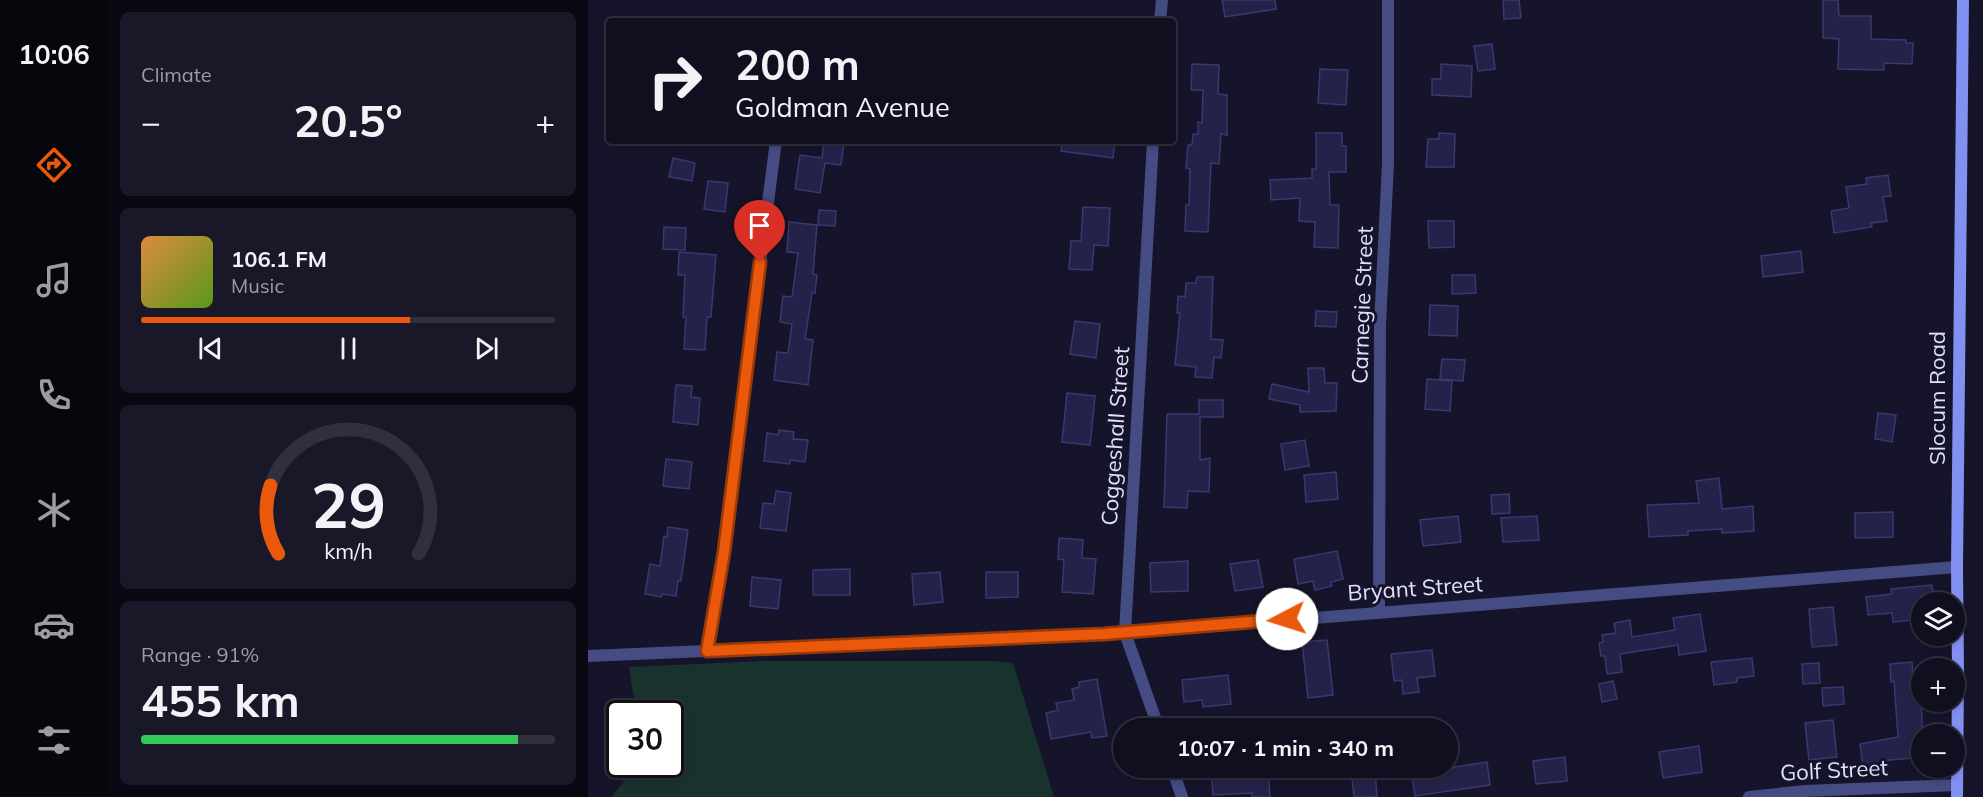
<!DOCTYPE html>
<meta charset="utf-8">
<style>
:root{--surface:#100f20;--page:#191829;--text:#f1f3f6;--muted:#9c9ca5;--line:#302f3e;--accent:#ea580c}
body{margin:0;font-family:Mulish,sans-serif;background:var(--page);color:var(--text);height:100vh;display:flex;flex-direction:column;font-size:22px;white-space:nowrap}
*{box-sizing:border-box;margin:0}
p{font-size:20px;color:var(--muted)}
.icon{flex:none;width:33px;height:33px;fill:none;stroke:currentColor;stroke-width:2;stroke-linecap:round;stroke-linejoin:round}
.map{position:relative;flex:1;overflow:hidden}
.side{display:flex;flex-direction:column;gap:12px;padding:12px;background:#090812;width:480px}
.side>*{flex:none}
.banner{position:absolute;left:18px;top:18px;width:570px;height:126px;border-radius:6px;box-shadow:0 3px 9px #0003,0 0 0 2px var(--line);background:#100f20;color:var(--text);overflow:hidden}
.fabs{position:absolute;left:1323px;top:592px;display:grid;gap:12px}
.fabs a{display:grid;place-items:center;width:54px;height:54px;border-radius:50%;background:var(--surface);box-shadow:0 3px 9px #0003,0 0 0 2px var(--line);font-size:30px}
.speed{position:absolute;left:18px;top:700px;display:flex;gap:12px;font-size:30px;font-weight:700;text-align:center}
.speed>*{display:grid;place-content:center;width:78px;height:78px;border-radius:50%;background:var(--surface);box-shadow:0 3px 9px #0003,0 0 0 2px var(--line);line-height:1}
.speed .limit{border:3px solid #111;border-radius:9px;background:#fff;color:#111}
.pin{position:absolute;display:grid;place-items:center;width:51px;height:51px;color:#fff;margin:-62px -26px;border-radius:50% 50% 50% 0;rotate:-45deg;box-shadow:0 0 6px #0007}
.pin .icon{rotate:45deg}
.me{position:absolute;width:66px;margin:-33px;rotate:265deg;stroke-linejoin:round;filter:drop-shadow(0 0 4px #0008)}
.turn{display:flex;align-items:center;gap:21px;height:126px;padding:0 30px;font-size:27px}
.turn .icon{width:78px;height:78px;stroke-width:2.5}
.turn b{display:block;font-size:42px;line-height:51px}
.big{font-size:45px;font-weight:700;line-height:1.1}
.side .tile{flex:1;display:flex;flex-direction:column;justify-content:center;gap:9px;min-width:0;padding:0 21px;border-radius:9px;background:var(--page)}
.side .dial{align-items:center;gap:0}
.dial svg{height:156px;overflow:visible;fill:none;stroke:var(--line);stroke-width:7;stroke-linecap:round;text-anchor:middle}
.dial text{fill:var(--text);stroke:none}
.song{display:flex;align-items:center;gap:18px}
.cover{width:72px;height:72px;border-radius:9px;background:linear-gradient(135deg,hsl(30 70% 55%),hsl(90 70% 35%))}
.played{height:6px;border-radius:3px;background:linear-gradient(90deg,var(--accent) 65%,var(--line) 65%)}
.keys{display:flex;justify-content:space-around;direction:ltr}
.heat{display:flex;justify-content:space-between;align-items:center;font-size:33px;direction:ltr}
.charge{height:9px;border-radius:4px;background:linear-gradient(90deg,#34c759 91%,var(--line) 0)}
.trip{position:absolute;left:525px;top:718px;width:345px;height:60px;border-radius:30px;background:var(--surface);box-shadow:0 3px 9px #0003,0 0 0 2px var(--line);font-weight:700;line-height:60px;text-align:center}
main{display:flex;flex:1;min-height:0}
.menu{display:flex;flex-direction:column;width:108px;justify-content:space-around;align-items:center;background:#06060d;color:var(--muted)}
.menu .icon{width:42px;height:42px}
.menu .active{color:var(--accent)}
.menu b{font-size:27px;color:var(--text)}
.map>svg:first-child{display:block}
</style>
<main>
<nav class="menu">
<b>10:06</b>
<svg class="icon active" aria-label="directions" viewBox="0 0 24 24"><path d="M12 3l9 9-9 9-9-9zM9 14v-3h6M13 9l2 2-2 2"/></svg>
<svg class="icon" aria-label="music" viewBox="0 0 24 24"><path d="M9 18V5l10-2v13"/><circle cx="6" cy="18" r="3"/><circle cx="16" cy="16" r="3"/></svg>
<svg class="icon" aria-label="phone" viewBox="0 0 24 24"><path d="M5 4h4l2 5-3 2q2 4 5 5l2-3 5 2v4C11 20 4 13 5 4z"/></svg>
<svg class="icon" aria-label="climate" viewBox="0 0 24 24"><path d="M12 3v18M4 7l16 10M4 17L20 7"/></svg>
<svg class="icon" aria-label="car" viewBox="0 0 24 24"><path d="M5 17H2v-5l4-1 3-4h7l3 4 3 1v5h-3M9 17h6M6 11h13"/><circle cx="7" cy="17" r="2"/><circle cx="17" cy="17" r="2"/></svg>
<svg class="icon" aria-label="filters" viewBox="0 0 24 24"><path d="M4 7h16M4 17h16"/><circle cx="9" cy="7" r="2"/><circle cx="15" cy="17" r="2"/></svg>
</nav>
<section class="side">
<div class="tile"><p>Climate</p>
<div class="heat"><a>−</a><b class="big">20.5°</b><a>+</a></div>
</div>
<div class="tile">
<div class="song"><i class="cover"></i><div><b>106.1 FM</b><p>Music</p></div></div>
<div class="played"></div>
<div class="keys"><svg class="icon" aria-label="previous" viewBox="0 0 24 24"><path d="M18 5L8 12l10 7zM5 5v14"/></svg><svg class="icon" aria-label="pause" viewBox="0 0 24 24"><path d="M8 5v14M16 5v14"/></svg><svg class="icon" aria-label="next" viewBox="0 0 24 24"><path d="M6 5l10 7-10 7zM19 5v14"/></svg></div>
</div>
<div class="tile dial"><svg viewBox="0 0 100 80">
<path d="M14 69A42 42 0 1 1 86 69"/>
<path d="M14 69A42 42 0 0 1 10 34" stroke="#ea580c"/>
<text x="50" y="56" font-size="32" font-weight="700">29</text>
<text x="50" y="72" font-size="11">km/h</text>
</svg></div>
<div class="tile"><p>Range · 91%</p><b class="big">455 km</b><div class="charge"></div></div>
</section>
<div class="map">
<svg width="1395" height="797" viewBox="0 0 1395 797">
<rect width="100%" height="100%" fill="#15142a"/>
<!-- green -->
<polygon fill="#18332e" points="175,661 404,661 425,663 466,797 23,797 50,765 82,765 82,714 48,714 41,667"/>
<!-- building -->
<g fill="#252249" stroke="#3a3772" stroke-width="1.5">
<polygon points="634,0 687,0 688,9 637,17"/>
<polygon points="915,0 931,0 933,18 916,19"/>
<polygon points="1235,0 1250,0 1251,16 1283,16 1283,39 1318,40 1318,43 1325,43 1324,64 1296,63 1296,70 1250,69 1251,39 1235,38"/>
<polygon points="904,44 907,69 890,71 886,46"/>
<polygon points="604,64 631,65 630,94 639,95 639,135 633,134 631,164 623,163 620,232 597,231 598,205 601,205 602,169 598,168 600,145 604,145 605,134 610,134 610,122 614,123 615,90 603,90"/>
<polygon points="853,64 884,66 883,97 844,95 844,79 853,79"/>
<polygon points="732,69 760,70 758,105 730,103"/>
<polygon points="728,133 754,133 754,146 758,146 758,172 741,172 742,205 751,205 750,248 726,247 727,222 711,221 712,198 683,200 682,180 724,178 724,169 728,169"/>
<polygon points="851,133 867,134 866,167 838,167 840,139 851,139"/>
<polygon points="236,141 256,144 253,165 237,163 232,193 207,189 212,155 234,158"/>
<polygon points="474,141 527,141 525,158 473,151"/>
<polygon points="85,158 107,163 104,181 81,177"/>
<polygon points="1300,175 1303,196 1295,197 1299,221 1283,223 1284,227 1246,233 1243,211 1261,208 1258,187 1279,184 1278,178"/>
<polygon points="120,181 140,183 137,212 116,209"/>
<polygon points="495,207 522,208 520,246 506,245 504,270 481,269 483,241 493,241"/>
<polygon points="231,210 248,211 247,226 230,225"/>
<polygon points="840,221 866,221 866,247 841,248"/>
<polygon points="201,222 229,225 225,274 229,275 227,293 224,293 217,339 225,340 220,385 186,380 189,352 200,353 204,324 192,322 195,296 204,297 210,253 199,252"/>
<polygon points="76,227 98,228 97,250 75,249"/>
<polygon points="1213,251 1215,272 1175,277 1173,256"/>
<polygon points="91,252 128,255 123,317 119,317 117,350 96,349 98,317 95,317 97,275 90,275"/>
<polygon points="864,275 887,275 888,293 864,294"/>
<polygon points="609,277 625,277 623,339 635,340 633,358 626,357 624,378 607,377 608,367 587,365 592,313 589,313 590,296 597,297 598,283 608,283"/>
<polygon points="842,305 870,306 869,336 841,335"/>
<polygon points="728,311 749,312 748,327 727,326"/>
<polygon points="487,321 512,324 508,358 482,354"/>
<polygon points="854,359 877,360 875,381 852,379"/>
<polygon points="720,368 736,368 737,383 749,383 748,411 712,412 712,405 681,399 684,384 721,392"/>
<polygon points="839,379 864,381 862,411 837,409"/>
<polygon points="88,385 104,386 103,397 112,398 110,425 85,422"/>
<polygon points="479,393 507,396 502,445 474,442"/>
<polygon points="611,400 635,400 635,417 612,417 612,460 622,458 621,492 600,491 599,508 576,507 579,414 611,414"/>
<polygon points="1290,413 1308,415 1304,442 1287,439"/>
<polygon points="191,430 206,432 205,439 220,440 217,462 202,460 202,464 176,461 179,433 190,435"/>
<polygon points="717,440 721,466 697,470 693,444"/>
<polygon points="78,459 104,462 101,489 75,486"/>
<polygon points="748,472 750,499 718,502 716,475"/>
<polygon points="1131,478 1134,509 1165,506 1166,531 1134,533 1134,529 1100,531 1100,535 1061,537 1059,505 1111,503 1108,481"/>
<polygon points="188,491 203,493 198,531 172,528 175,503 186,504"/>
<polygon points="921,494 922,513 904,514 903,495"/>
<polygon points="1305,512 1305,537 1267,538 1267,513"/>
<polygon points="870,516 873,542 835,546 832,520"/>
<polygon points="949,516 951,540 915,542 913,518"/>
<polygon points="80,527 100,530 93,581 90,581 88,596 74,594 73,597 57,594 62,564 72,566 76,536 79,537"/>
<polygon points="471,538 495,540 494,558 508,559 505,594 474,592 476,560 470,559"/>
<polygon points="749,551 755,579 743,582 744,586 727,590 725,581 710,584 706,559"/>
<polygon points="670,560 675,587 647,591 642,564"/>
<polygon points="600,561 600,591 563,592 562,563"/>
<polygon points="262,569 262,595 225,595 225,570"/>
<polygon points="352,572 355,602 326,605 324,574"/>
<polygon points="398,572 430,572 430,597 398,598"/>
<polygon points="164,577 193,580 190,609 162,606"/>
<polygon points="1344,585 1346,603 1334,603 1334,619 1305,622 1304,613 1280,615 1278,597 1304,594 1303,589"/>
<polygon points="1245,607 1249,645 1224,647 1221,609"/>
<polygon points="1112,614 1118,651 1091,655 1090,645 1032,654 1034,672 1019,674 1017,656 1013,656 1011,643 1015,642 1014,635 1028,633 1026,623 1042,620 1044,637 1087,630 1085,618"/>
<polygon points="739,640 745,695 720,698 714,642"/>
<polygon points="844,650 847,676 829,678 831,692 815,694 814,680 806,681 803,654"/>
<polygon points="1164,658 1166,676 1149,678 1149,682 1126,685 1123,662"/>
<polygon points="1324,662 1326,690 1332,689 1334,717 1334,757 1292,761 1292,764 1275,766 1272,744 1310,737 1306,681 1303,682 1302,664"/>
<polygon points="1231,663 1232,683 1215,684 1214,664"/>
<polygon points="640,675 643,704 615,707 614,700 596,702 594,680"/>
<polygon points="509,679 519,736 504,738 503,732 463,739 458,713 470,710 468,703 486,700 484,689 491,687 491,682"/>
<polygon points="1025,681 1029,699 1014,702 1011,684"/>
<polygon points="1255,687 1256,704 1235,706 1234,688"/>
<polygon points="1245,720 1249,757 1221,760 1217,723"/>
<polygon points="1111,746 1114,772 1075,778 1071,752"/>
<polygon points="977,757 979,781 948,784 945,761"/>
<polygon points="899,762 902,785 827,796 823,768 839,768 840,771"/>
<polygon points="623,768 680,768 682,797 664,797 664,793 625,795"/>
<polygon points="763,768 787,768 789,797 766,797"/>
</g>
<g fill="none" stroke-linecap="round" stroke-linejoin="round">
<!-- minor -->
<g stroke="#454c83" stroke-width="12">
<polyline points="572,21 574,0"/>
<polyline points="565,141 537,633 571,729"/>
<polyline points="791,611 792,324 800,164 800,0"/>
<polyline points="119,651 136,552 155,393 188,141"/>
<polyline points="0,656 537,633 1369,567"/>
<polyline points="584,768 594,797"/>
<polyline points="1161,797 1217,791 1369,785"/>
</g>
<!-- secondary -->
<polyline stroke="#8290f1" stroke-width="12" points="1369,797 1370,674 1369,567 1375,0"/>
</g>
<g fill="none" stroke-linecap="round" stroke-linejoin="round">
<defs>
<polyline id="route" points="172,262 136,552 119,651 516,634 699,619"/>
</defs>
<!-- route casing -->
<use href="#route" stroke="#983908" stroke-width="15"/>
<!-- route -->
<use href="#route" stroke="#ea580c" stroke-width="10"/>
</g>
<g text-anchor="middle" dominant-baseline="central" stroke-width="6" stroke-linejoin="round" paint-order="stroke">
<!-- street labels -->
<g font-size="22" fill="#e1e1fb" stroke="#15142a">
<text transform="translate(774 305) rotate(-88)">Carnegie Street</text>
<text transform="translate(1349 398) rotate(-90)">Slocum Road</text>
<text transform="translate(527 436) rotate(-86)">Coggeshall Street</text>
<text transform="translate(827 588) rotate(-4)">Bryant Street</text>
<text transform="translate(1246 770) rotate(-3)">Golf Street</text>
</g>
</g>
</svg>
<div class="fabs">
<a><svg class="icon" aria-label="layers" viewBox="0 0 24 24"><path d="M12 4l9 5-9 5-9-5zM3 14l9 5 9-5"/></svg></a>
<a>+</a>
<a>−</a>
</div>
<div class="speed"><div class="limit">30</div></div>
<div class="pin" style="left:172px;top:262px;background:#d93025"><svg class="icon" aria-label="arrive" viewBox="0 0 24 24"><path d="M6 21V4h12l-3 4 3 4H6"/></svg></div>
<svg class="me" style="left:699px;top:619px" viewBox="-20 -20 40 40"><circle r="19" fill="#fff"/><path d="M0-13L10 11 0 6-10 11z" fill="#ea580c"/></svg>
<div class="trip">10:07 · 1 min · 340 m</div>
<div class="banner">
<div class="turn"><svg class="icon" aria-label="right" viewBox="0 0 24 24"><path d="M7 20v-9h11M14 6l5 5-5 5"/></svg><div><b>200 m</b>Goldman Avenue</div></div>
</div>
</div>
</main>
